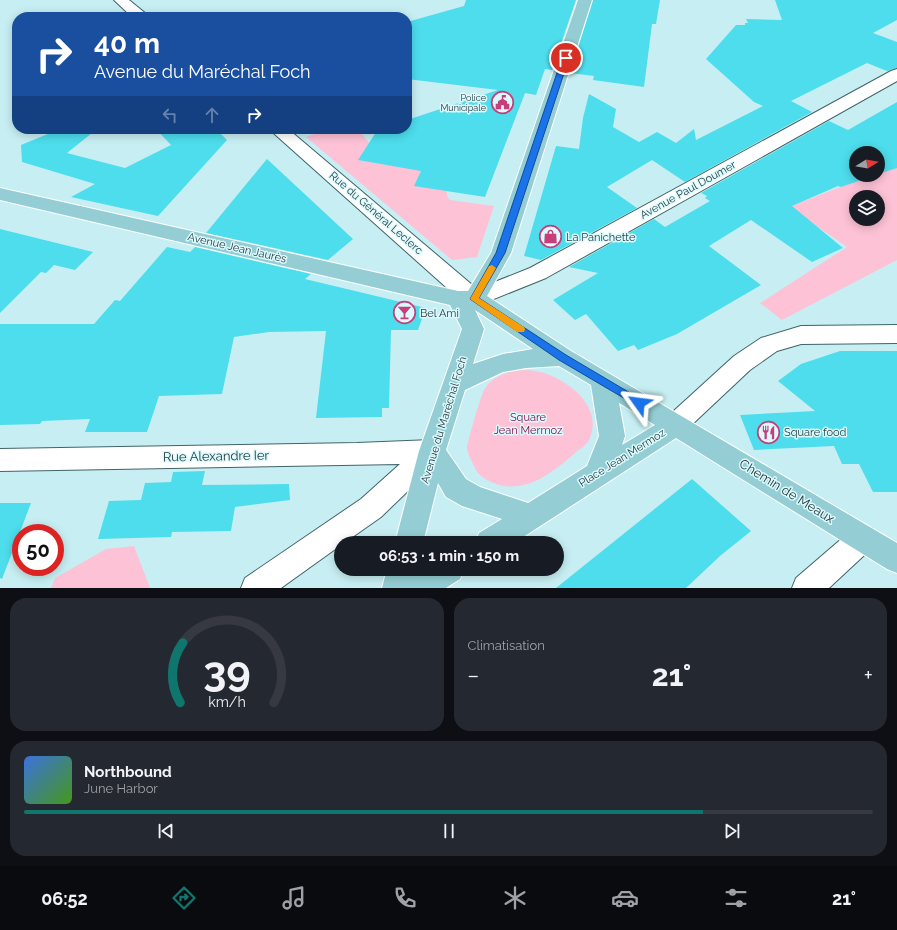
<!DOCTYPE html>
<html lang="fr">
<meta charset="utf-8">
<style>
:root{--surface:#171b24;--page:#242831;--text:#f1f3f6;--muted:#9ea1a6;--line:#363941;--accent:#0f766e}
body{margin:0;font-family:Raleway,sans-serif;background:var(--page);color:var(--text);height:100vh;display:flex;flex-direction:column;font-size:15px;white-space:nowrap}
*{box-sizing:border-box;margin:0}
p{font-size:13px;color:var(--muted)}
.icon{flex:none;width:22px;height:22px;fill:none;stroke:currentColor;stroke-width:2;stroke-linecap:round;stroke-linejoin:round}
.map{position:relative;height:588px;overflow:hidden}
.details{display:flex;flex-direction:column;gap:10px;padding:10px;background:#0d0f14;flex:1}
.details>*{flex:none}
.guide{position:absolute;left:12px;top:12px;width:400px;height:122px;border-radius:16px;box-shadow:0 2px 10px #0003;background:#1a4fa0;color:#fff;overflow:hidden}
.needle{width:26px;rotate:79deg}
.fabs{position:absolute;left:849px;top:146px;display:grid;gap:8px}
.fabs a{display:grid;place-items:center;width:36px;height:36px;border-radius:50%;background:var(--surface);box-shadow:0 2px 10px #0003;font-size:20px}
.speed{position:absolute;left:12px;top:524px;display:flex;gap:8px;font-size:20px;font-weight:700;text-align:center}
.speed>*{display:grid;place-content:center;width:52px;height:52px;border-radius:50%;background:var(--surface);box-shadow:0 2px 10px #0003;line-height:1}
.speed .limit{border:6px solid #d22;background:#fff;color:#111}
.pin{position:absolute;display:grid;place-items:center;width:34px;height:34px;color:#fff;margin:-17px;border:2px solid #fff;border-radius:50%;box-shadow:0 1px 4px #0007}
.me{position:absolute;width:44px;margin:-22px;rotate:301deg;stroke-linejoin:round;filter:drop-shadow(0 0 3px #0008)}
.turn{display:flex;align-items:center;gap:14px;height:84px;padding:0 16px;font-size:18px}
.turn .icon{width:52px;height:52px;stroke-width:2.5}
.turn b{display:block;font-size:28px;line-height:34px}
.lanes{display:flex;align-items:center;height:38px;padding:0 16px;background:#0003;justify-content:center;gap:20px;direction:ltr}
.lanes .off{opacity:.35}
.big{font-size:30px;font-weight:700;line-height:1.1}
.details .card{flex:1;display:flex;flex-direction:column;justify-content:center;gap:6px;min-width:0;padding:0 14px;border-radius:16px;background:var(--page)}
.details .dial{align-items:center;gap:0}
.dial svg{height:104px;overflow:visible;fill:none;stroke:var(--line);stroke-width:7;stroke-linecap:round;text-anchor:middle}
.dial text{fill:var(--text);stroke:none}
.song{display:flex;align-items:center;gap:12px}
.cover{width:48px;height:48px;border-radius:6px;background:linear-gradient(135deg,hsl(220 70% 55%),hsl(100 70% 35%))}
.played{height:4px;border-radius:2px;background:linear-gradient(90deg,var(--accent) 80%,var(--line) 80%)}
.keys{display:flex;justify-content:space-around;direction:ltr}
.heat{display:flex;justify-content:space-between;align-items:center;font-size:22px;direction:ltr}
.details .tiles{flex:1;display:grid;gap:10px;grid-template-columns:1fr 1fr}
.card:last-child{grid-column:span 2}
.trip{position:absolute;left:334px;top:536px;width:230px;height:40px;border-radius:20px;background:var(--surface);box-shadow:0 2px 10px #0003;font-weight:700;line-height:40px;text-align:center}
.tabs{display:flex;height:64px;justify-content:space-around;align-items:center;background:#090b0e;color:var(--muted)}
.tabs .icon{width:28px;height:28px}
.tabs .current{color:var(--accent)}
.tabs b{font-size:18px;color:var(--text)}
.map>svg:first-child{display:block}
</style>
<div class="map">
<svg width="897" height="588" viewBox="0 0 897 588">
<rect width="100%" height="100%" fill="#c7eff3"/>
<!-- green -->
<g fill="#fdc2d5" fill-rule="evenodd">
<polygon points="328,129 358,129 369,143 359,160 387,165 392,157 403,155 447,191 447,196 450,200 494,206 477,257 452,260 306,137"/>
<path d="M897,165V260L782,320L760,303L847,247L789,207L855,181L873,175H878V173ZM856,197H878V219H856Z"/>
<path d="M523,370C530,370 537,371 544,373C571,382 604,408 589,440C587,445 578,450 574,454C551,474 524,495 493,483C487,480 479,476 476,470C473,463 468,456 467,448C467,443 481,395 484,390C492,376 508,371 523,370Z"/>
<polygon points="134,546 150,588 51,588 55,578 106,549"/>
</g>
<!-- building -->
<g fill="#4dddec">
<polygon points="466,0 576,0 552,70 545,69 536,95 525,93 485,197 414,186 421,171 358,160 378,129 407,129 407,120 498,90 407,79 407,22 464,6"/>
<polygon points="593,0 660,0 656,24 652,24 644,87 593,80 594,76 570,73"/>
<polygon points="775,0 897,0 897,20 873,33 897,42 897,68 887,71 867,63 791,101 812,112 685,182 652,160 607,187 637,208 541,260 524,256 556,146 579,149 583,118 589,94 616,109 613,127 639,142 657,132 676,143 694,129 696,140 763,106 754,102 706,59 736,25 745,25 745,23 748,23 746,19 782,20"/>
<polygon points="897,102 897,168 878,174 878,153 856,153 856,175 876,175 841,187 838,186 792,206 843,248 812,262 751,220 709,246 761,285 677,334 638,350 634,345 618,351 586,314 575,320 553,300 598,273 569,267 654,219 665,227 710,201 705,198 707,196 701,193 829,121 848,130"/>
<polygon points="60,129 97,129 67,153 125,168 171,145 156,129 216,129 227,140 158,216 71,197 95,184 22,162 21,145"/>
<polygon points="267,159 353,239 328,260 206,233"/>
<polygon points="0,229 93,252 75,270 54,265 46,273 41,272 0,313"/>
<polygon points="167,247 190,252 195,247 311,274 305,279 426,308 418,330 391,330 389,408 382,408 382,417 316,418 326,331 269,332 234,337 222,394 159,396 147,432 85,432 90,419 42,421 40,424 0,425 0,324 94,324 115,300 120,301"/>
<polygon points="840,351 897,351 897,492 873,492 859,464 842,464 834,446 754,450 740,415 815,411 778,381 801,364"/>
<polygon points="205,471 202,485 289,484 290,500 235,507 231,531 172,532 171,537 98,539 109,501 141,500 145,483 171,482 173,472"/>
<polygon points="692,479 751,531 720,556 686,588 556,588"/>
<polygon points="0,503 31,503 2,579 0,578"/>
</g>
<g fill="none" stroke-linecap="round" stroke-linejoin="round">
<defs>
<g id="minor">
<polygon points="114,0 129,0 150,17 132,17"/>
<polygon points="897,69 897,81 546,278 474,307 466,305 269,129 288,129 477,289 530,268 891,71"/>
<polygon points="897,325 897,343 801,344 777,351 750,370 684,432 675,436 666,432 662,425 666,418 734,356 761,338 801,326"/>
<polygon points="432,440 441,443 445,451 441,459 381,517 344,543 341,543 341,545 281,588 241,588 245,578 361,499 400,464 0,471 0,449 357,443"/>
<polygon points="863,525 873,529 877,538 873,547 829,588 792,588 796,578 853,529"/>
</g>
<g id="major">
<path d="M578,0H592L511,253L487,296L571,351L897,543V573L887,569L676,438L514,543H475L479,533L502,519L462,506L446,497L438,483L423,543H395L419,451L462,329L450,305L0,200V188L458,291H468L491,253ZM475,310L533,349L503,354L473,364L484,329ZM559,366L591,385L599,436L587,466L528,503L480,487L466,479L446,450L465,390L503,372L526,368ZM619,403L655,425L622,445L625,436Z"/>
<polygon points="387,569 417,569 416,573 423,569 464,569 460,579 446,588 382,588"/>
</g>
</defs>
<!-- minor casing -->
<use href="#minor" stroke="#406468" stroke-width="2"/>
<!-- major casing -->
<use href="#major" stroke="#fff" stroke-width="2"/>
<!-- minor -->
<use href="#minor" fill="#fff" fill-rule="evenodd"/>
<!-- major -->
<use href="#major" fill="#94ced4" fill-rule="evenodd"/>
</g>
<!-- route -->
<polygon fill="#1a73e8" stroke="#114b97" points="566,56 569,58 505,253 479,298 566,355 642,400 644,403 642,406 639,407 559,360 470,299 496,253 562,58"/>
<!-- slow -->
<polygon fill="#f59e0b" points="492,265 496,268 479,298 524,327 525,329 524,332 517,332 470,299 489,266"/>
<!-- icons -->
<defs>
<symbol id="civic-ring" viewBox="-11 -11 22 22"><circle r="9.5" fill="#dafafe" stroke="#c73e7a" stroke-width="1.5"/><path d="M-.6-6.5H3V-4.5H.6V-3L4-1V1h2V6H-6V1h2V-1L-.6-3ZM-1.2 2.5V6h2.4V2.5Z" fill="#c73e7a"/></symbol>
<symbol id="shop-ring" viewBox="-11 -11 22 22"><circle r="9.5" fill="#dafafe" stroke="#c73e7a" stroke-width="1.5"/><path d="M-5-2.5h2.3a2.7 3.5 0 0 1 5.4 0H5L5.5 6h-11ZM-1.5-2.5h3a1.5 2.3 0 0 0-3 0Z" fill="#c73e7a"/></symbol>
<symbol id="bar-ring" viewBox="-11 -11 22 22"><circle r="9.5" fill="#dafafe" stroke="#c73e7a" stroke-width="1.5"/><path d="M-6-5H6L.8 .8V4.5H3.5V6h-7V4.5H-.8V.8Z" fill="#c73e7a"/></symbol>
<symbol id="restaurant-ring" viewBox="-11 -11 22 22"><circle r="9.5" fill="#dafafe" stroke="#c73e7a" stroke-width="1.5"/><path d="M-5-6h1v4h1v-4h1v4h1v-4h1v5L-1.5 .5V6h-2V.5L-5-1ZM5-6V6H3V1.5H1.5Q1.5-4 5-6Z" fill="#c73e7a"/></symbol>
</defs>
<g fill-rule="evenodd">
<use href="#civic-ring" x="490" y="90" width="25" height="25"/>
<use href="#shop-ring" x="538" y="224" width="25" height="25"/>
<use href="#bar-ring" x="392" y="300" width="25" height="25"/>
<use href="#restaurant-ring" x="756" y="420" width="25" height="25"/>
</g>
<g text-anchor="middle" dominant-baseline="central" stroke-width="3" stroke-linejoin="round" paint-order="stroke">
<!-- far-poi labels -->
<g font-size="9" fill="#2b3b3d" stroke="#dafafe" text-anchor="end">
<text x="486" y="98">Police<tspan x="486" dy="10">Municipale</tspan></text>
</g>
<!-- street labels -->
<g font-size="11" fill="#2b3b3d" stroke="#dafafe">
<text transform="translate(688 190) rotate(-29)">Avenue Paul Doumer</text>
<text transform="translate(376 213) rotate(41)">Rue du Général Leclerc</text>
<text transform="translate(237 248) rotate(13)">Avenue Jean Jaurès</text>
<text transform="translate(444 420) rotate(-73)">Avenue du Maréchal Foch</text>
<text transform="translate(622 458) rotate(-32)">Place Jean Mermoz</text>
</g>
<!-- poi labels -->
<g font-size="11" fill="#2b3b3d" stroke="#dafafe" text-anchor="start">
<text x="566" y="237">La Panichette</text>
<text x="420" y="313">Bel Ami</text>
<text x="784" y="432">Square food</text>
</g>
<!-- park labels -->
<g font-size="11" fill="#84134a" stroke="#dafafe">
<text x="528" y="417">Square<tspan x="528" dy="13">Jean Mermoz</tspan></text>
</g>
<!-- near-street labels -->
<g font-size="13" fill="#2b3b3d" stroke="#dafafe">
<text transform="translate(216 456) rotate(-1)">Rue Alexandre Ier</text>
<text transform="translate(787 491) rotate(32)">Chemin de Meaux</text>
</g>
</g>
</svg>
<div class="fabs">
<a><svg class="needle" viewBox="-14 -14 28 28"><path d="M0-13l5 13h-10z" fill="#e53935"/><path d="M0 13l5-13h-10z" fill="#9ea1a6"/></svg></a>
<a><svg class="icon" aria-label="layers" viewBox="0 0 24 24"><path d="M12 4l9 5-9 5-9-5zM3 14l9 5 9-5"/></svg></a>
</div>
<div class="speed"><div class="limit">50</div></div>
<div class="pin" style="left:566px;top:58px;background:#d93025"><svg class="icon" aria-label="arrive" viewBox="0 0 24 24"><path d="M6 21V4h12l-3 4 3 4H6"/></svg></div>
<svg class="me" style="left:639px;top:403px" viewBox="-20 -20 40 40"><path d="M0-17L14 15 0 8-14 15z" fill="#1a73e8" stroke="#fff" stroke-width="4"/></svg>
<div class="trip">06:53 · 1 min · 150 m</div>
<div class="guide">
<div class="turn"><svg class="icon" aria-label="right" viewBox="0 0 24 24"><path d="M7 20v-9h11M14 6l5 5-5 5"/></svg><div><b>40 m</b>Avenue du Maréchal Foch</div></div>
<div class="lanes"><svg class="icon off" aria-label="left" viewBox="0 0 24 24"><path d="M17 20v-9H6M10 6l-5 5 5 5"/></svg><svg class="icon off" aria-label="ahead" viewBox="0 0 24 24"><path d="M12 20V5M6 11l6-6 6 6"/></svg><svg class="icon" aria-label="right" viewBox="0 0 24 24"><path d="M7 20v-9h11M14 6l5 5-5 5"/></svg></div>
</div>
</div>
<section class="details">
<div class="tiles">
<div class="card dial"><svg viewBox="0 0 100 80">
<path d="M14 69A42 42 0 1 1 86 69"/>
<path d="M14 69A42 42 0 0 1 16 23" stroke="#0f766e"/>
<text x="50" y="56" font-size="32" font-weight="700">39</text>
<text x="50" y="72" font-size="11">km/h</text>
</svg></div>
<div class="card"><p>Climatisation</p>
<div class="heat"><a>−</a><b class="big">21°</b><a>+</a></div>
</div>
<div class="card">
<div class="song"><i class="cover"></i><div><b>Northbound</b><p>June Harbor</p></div></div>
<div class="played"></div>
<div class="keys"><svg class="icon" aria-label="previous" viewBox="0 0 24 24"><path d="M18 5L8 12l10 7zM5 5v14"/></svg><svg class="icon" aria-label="pause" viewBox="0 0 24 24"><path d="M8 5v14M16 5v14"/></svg><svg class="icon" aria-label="next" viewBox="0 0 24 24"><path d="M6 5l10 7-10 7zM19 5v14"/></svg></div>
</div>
</div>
</section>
<nav class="tabs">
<b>06:52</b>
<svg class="icon current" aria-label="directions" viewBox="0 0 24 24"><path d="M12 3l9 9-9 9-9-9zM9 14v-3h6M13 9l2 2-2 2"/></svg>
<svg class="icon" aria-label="music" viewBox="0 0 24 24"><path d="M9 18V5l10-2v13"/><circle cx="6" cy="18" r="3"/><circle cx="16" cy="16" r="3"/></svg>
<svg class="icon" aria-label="phone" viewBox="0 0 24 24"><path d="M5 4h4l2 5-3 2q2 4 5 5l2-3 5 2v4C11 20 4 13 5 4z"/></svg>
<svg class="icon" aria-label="climate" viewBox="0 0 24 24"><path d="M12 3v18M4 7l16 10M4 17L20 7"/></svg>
<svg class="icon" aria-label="car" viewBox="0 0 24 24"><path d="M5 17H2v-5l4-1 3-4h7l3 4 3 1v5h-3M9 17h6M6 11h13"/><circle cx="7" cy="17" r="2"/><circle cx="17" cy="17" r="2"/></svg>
<svg class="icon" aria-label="filters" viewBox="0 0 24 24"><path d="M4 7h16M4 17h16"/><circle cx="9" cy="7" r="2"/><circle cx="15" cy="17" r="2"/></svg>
<b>21°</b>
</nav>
